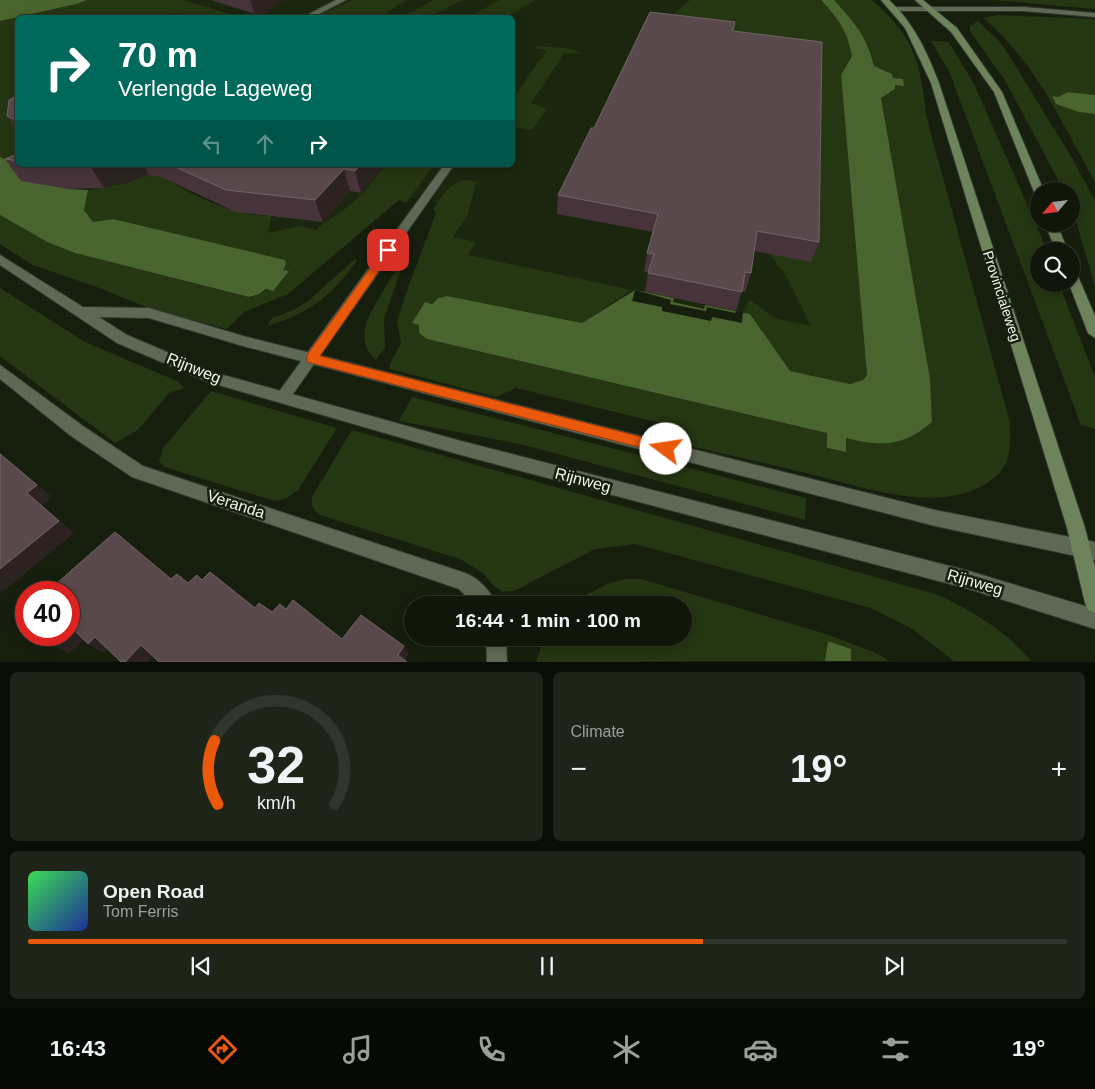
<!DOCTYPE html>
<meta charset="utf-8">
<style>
:root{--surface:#10170a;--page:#1e2418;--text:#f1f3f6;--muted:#9c9f9c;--line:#30362b;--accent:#ea580c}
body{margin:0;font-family:Arial,sans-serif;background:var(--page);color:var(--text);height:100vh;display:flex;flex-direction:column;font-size:19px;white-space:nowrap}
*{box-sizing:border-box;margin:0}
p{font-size:16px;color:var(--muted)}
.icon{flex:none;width:28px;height:28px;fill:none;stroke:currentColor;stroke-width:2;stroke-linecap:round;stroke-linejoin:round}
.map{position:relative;height:662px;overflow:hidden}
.panel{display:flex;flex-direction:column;gap:10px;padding:10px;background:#090d06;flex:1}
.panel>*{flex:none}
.hud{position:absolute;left:15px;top:15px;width:500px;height:152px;border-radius:8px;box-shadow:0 2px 12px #0003,0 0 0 1px var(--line);background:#00695c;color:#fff;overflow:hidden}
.needle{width:32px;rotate:242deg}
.fabs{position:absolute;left:1030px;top:182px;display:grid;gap:10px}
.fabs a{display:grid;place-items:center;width:50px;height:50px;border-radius:50%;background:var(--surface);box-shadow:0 2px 12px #0003,0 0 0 1px var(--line);font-size:25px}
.speed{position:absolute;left:15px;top:581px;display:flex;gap:10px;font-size:25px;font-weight:700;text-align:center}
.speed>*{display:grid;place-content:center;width:65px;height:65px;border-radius:50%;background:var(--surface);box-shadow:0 2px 12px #0003,0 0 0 1px var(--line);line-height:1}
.speed .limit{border:8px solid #d22;background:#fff;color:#111}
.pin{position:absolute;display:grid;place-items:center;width:42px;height:42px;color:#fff;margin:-21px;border-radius:10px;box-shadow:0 2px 8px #0006}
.me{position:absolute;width:55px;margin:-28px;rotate:284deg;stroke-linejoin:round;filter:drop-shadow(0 0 4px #0008)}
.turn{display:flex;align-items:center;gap:18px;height:105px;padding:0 20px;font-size:22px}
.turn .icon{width:65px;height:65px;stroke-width:2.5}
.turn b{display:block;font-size:35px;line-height:42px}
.lanes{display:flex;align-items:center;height:48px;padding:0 20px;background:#0003;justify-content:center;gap:25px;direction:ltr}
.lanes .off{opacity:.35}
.big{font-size:38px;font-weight:800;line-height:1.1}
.panel .widget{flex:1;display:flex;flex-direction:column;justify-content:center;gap:8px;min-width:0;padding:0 18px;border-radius:8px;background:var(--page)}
.panel .dial{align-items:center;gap:0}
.dial svg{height:130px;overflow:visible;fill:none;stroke:var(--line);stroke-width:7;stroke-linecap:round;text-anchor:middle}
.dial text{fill:var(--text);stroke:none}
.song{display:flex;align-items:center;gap:15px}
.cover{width:60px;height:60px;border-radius:8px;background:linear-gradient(135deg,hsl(130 70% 55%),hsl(230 70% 35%))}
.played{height:5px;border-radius:2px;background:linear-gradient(90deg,var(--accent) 65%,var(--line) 65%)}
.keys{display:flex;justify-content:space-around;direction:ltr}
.heat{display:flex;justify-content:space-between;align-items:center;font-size:28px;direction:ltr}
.panel .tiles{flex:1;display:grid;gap:10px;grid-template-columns:1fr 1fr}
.widget:last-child{grid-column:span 2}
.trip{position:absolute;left:404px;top:596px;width:288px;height:50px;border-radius:25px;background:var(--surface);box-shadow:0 2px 12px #0003,0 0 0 1px var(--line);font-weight:800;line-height:50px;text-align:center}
.tab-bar{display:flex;height:80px;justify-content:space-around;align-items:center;background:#060904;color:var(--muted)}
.tab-bar .icon{width:35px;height:35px}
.tab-bar .current{color:var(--accent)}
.tab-bar b{font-size:22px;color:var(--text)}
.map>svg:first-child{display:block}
</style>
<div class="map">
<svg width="1095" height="662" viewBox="0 0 1095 662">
<rect width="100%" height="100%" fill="#161f0e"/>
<!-- built -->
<polygon fill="#1a260e" points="182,0 690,0 667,19 734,33 867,375 750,314 706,305 704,309 673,302 674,299 632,291 425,263 458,208 397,195 285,260 268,233 272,216 247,215 230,210 155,172 111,187 68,189 65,165 512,165 512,18 137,17"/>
<!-- green -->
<g fill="#253612">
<polygon points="0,0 184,0 240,17 190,17 176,13 172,15 180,17 18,18 18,131 13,133 17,135 18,165 36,175 0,157"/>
<polygon points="353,0 406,0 381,17 315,17"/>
<polygon points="433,0 462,0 430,17 412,17 408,14"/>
<polygon points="499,0 535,0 507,17 469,17"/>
<path d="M690,0H821C839,20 847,30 852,56L841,75L867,375L863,380L850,384L790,371L750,314L743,312L750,300L774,318L811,326L787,278L770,254L811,261L667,19Z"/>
<path d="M834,0H872C916,38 920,63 927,119L1010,423C1010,435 1011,446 1008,457C1006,467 998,475 990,481C941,516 863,487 810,474C765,463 719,453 674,442L660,423L516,388L496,397L390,369L389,366L401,343L397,321L405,296L436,213L433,209C444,194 454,174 476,182L468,215L453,237L476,242L468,255L632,290L582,323L447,296L438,298L432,304L425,302L412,323L827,433V448L846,452V438C882,447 903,447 932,422L881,98L895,89V85H904L902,79L893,78L892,74L874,66C868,38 853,21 834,0Z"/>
<polygon points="993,0 1095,0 1095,9"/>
<path d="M998,15L1095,19V95L1068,92L1058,97L1053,96C1066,107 1078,112 1095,114V182C1063,125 1034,59 983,18Z"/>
<polygon points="978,21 1000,42 1010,57 1072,158 1095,201 1095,286 1071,204 1071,191 1064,191 1006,82 970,31 970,26"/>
<polygon points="931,41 949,42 974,84 1037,227 1047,251 1039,251 1039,284 1059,284 1095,377 1095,429 1081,425 949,71"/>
<polygon points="542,46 573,49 580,54 564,53 531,103 547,109 532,130 513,127 513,94 516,94 547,50 532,48"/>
<path d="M400,165H434L406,203L399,200L288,294L244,312L227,329L151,309L102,289L33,265L0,244V215L47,242L75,253L249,297C265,293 278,284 288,271L113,219L93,222L84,210L88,190L126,183L155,172C190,194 231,216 272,216L268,233L299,226L317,230C325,220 335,217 345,209C361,198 373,180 385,166L397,168Z"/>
<path d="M354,260L357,261C330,297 310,313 267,326L272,318L293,310L307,302Z"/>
<path d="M397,270L400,272L384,319L385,348L376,360C353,339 369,314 382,293C387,285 391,276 397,270Z"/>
<polygon points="0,288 85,342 177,381 184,388 169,393 138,430 115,443 0,356"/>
<polygon points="211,391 337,428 298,490 287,498 275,501 164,467 159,461 163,448"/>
<polygon points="412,397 806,498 805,520 520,444 399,421"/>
<path d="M352,430L939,595C972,611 1008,632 1031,661H954L911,628L871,608L635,544L595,549L514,591L503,592L494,586L483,573L460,559L320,515C313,510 311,506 312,497Z"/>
<polygon points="626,579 641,579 826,634 874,652 890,661 851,661 851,649 828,641 825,661 536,662 544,638 682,638 682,605 567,605 607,584"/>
</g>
<!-- water -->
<g fill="#4a642f">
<polygon points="0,0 87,0 76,4 0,21"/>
<path d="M821,0H834C854,22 867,36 874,66L892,74L893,78L903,79L904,86L895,85V89L881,98L930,379L932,422C903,447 882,447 846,438V452L827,448V433L427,339L419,333V325L412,323L425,302L432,304L438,298L447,296L582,323L635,290L674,298L673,302L704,309L705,305L750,314L790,371L850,384L863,380L867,375L841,75L852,56C847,30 839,20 821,0Z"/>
<polygon points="1068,92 1095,95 1095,114 1079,112 1056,104 1052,96 1058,97"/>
<polygon points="0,157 68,189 88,190 84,210 93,222 113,219 285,260 286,264 283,270 289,271 273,291 266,289 259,294 249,297 75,253 47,242 0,215"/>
<polygon points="828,641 851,649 851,661 825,661"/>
</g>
<!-- pier -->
<polygon fill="#161f0e" points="635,290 671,300 670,304 706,311 707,307 735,313 736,311 743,312 742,323 712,317 711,321 662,311 662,307 632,301"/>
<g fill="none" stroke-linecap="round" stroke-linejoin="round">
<defs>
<g id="minor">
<polygon points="336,0 346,0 311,18 301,18"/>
<polygon points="444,165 454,165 288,401 283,403 278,401 275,397 278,393"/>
<path d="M0,365L83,426L143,466L465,573C479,578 491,592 497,605H475L459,589L132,477L71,436L0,379Z"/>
<polygon points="486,638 506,638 507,662 487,662"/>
</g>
<g id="tertiary">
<polygon points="893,7 1024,7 1095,13 1095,17 1024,11 893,11"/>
<polygon points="0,255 83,307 149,308 243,336 935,510 1095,542 1095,560 935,526 243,346 149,318 99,317 127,335 216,373 461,441 969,571 1095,609 1095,629 969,589 461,455 208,382 117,343 0,265"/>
</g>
<g id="secondary">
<path d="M881,0H889C914,23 927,52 939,83L1085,528L1095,567V613L1088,610L1085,603L1067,528L931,83L905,28Z"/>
<polygon points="915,0 923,0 957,28 1002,92 1044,191 1039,191 1039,195 1034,192 994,92 951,32"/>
<polygon points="1045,224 1057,224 1068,251 1056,251"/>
<polygon points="1071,270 1077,274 1095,316 1095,338 1088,333 1069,284 1071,284"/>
</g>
</defs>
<!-- minor casing -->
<use href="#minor" stroke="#32392f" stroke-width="2"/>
<!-- tertiary casing -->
<use href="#tertiary" stroke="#32392f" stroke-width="2"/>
<!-- secondary casing -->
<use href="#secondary" stroke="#32392f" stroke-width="2"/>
<!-- minor -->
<use href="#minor" fill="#5e6955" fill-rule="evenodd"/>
<!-- tertiary -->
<use href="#tertiary" fill="#5e6955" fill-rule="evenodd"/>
<!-- secondary -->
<use href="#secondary" fill="#6e835c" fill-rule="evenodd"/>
</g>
<!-- wall -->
<g fill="#47343a">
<polygon points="211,0 286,0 274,5 268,12 255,14"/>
<polygon points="733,31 819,242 811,262 754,251 751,273 745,292 742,291 736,311 645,292 648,272 644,272 647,253 653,232 557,214 558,195 594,128"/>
<polygon points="18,95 18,131 7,116"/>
<polygon points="18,154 18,165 381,165 381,169 361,193 350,191 323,222 236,212 161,177 149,175 104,188 68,189 21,181 5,159"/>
</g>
<!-- shaded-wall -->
<g fill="#2c2321">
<polygon points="250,0 286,0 274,5 268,12 255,14"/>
<polygon points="92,165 144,165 149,175 104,188 90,166"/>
<polygon points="360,165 381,165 381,169 361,193 355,171"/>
<polygon points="344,169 350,191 323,222 315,200"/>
<polygon points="0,453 52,497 42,505 74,533 0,594 0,569 27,493"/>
<polygon points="71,627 87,636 69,654 52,645 63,635 69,635 69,629"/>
<polygon points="95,637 111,646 104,653 88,644"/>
<polygon points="141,645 155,653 148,662 125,662"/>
<polygon points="404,646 409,655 404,662 398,655"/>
</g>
<!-- building -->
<g fill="#59494d" stroke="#716466">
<polygon points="650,12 735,22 733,31 822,42 819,242 757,231 751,273 745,272 742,292 648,273 654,254 647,253 658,214 558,195 591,128 594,128"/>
<polygon points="18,95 18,121 7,116 9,100"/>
<polygon points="18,154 18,161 5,159"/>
<polygon points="40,165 92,165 52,167"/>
<polygon points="171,165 360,165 355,171 344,169 315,200 226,190"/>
<polygon points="0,454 37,485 27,493 59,521 0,569"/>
<polygon points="115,532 171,579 177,574 188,583 197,575 202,580 210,572 255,608 259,603 272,612 280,604 286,609 293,600 342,639 361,615 404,646 398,655 407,662 159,662 141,645 125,662 121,662 95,637 88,644 71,627 69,629 69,592 47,592"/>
<polygon points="26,611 26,619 22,615"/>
<polygon points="42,635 63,635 52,645"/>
</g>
<!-- route -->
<polygon fill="#ea580c" stroke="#983908" points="388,247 392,248 392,252 320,356 666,443 670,445 672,449 670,453 666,454 307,362 307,355 385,248"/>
<g text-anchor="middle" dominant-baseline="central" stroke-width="5" stroke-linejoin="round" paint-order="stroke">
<!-- street labels -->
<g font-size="14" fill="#f0f7eb" stroke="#161f0e">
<text transform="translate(1002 296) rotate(72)">Provincialeweg</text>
</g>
<!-- near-street labels -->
<g font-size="16" fill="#f0f7eb" stroke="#161f0e">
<text transform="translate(194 368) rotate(22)">Rijnweg</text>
<text transform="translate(583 480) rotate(15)">Rijnweg</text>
<text transform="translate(236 504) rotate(18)">Veranda</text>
<text transform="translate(975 582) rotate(16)">Rijnweg</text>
</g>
</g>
</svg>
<div class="fabs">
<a><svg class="needle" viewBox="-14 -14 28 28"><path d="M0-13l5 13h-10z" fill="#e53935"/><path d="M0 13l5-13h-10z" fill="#9c9f9c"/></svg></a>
<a><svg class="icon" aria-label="search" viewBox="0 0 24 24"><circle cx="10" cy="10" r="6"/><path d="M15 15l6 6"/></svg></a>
</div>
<div class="speed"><div class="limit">40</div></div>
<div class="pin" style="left:388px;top:250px;background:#d93025"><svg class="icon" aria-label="arrive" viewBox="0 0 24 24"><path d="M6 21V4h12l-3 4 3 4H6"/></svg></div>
<svg class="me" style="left:666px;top:449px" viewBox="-20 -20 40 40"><circle r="19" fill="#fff"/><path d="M0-13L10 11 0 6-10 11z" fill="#ea580c"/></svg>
<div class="trip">16:44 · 1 min · 100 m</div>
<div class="hud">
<div class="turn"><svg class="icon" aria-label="right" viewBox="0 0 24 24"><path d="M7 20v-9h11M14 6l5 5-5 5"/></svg><div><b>70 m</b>Verlengde Lageweg</div></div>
<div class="lanes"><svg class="icon off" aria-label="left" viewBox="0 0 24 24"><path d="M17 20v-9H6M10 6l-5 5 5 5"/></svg><svg class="icon off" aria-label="ahead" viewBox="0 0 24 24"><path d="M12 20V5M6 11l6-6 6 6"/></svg><svg class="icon" aria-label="right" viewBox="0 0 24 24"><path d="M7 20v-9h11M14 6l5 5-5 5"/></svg></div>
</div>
</div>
<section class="panel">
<div class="tiles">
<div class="widget dial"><svg viewBox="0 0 100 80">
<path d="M14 69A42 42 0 1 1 86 69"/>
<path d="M14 69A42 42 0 0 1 12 30" stroke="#ea580c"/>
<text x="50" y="56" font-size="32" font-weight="700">32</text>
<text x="50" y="72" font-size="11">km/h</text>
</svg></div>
<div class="widget"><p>Climate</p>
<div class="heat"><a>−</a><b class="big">19°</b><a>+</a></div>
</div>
<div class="widget">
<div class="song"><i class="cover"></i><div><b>Open Road</b><p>Tom Ferris</p></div></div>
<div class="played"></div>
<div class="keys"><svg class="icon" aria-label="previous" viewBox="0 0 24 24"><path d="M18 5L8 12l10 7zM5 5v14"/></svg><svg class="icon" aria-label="pause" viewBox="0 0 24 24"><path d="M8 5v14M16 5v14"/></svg><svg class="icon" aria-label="next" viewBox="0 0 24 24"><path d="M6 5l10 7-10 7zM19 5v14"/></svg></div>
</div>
</div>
</section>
<nav class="tab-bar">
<b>16:43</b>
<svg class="icon current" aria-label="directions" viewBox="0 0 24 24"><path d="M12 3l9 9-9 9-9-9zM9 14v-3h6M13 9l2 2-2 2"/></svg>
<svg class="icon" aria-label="music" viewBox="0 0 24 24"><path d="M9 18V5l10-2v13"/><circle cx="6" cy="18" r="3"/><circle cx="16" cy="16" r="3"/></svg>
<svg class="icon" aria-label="phone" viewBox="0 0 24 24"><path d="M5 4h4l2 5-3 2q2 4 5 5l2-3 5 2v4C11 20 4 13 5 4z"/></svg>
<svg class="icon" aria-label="climate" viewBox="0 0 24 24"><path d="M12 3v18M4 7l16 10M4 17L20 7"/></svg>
<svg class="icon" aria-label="car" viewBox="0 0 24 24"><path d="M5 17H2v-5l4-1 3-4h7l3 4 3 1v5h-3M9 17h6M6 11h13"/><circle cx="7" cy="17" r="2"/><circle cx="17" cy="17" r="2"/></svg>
<svg class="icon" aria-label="filters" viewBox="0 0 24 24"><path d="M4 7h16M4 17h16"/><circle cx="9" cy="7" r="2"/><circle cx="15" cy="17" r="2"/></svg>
<b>19°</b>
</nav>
